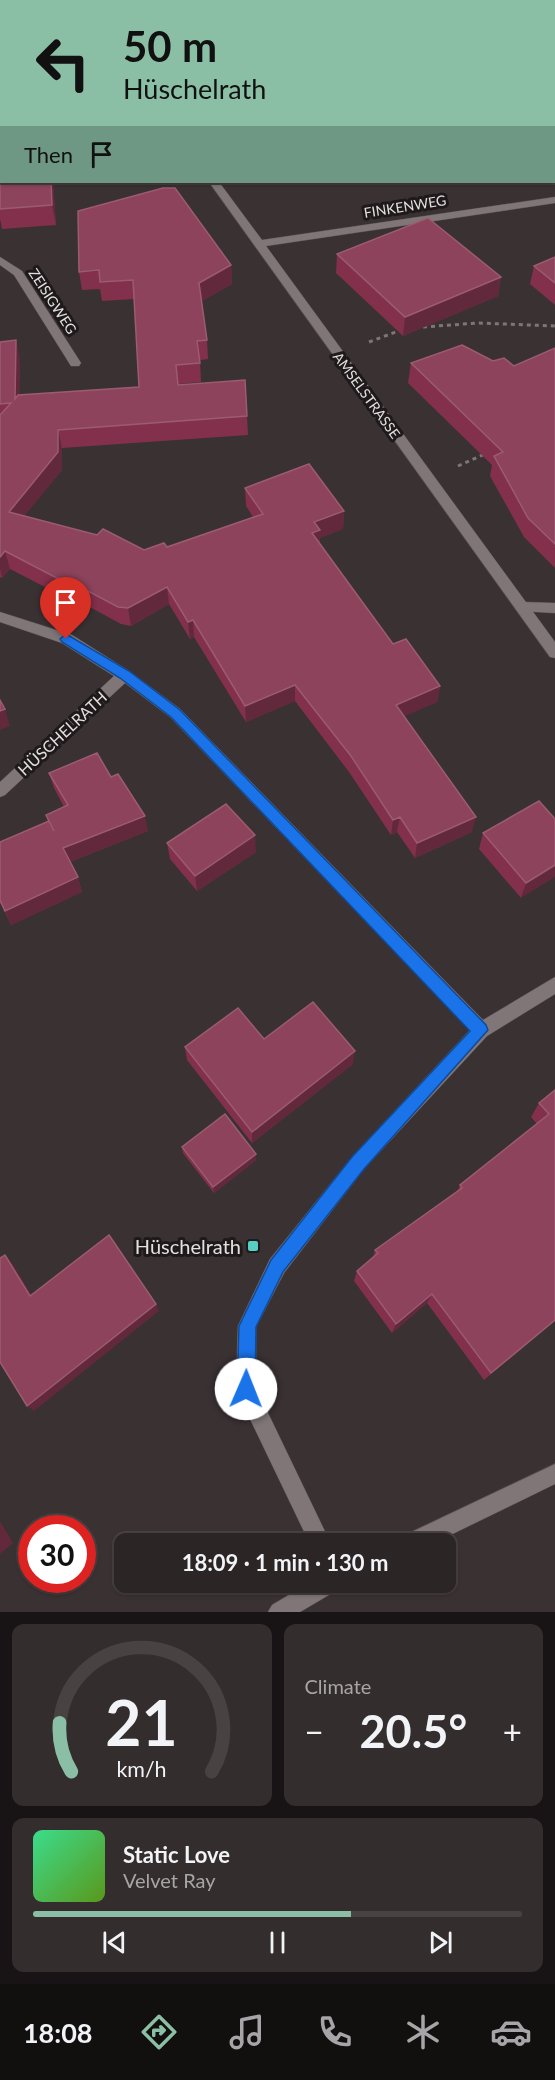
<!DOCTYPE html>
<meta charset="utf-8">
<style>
:root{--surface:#2c2526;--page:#342d2e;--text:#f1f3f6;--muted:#a6a5a7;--line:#484243;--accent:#8abfa5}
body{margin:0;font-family:Lato,sans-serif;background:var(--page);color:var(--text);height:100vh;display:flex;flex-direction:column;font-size:22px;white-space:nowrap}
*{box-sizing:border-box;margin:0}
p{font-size:20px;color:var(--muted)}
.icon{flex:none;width:33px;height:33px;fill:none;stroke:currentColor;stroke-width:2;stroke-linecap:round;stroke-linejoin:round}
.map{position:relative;height:1612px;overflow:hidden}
.details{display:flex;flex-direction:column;gap:12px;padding:12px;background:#181415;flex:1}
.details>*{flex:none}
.banner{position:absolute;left:0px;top:0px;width:555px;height:183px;box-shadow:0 2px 4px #0004,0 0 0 2px var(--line);background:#8abfa5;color:#111;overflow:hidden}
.speed{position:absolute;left:18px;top:1515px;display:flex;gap:12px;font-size:30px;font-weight:700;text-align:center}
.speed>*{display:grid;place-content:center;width:78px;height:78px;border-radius:50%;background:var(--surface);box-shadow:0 2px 4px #0004,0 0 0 2px var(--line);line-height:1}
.speed .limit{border:9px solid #d22;background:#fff;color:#111}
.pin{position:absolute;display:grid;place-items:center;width:51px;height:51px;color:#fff;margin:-62px -26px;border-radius:50% 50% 50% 0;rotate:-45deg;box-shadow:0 0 6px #0007}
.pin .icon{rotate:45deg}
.me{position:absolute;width:66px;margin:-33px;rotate:1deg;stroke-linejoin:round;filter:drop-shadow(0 0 4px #0008)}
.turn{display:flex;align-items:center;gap:21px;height:126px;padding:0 24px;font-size:27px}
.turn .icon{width:78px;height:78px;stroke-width:2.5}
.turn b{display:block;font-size:42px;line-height:51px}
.then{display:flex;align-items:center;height:57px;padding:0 24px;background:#0003;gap:12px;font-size:22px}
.big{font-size:45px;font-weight:700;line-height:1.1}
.details .card{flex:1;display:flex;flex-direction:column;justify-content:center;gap:9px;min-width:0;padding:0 21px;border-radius:12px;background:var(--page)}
.details .dial{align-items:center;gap:0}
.dial svg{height:156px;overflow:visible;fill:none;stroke:var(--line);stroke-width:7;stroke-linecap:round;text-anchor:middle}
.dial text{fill:var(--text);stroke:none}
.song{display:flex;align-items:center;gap:18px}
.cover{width:72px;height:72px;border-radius:9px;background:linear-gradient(135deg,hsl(150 70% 55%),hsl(90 70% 35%))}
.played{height:6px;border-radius:3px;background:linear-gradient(90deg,var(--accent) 65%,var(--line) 65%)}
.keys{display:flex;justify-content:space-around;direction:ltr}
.heat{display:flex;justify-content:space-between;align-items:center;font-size:33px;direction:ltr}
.details .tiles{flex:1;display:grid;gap:12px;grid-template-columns:1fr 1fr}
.card:last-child{grid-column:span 2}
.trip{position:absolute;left:114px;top:1533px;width:342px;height:60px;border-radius:12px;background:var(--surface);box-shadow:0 2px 4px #0004,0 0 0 2px var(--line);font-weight:700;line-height:60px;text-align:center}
.tab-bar{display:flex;height:96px;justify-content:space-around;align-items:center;background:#120f0f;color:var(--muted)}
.tab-bar .icon{width:42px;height:42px}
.tab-bar .active{color:var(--accent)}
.tab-bar b{font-size:27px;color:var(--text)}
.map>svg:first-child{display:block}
</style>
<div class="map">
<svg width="555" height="1612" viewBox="0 0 555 1612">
<rect width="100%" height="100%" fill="#3a3133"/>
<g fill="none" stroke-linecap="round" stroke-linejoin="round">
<defs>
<polygon id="lane" points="523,602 555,603 555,613 518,611 516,607"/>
<g id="street">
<polygon points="209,182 219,182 262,240 555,197 555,203 266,246 555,642 555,658 550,657"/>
<polygon points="0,257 22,271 81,363 79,366 71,366 14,275 0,265"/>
<polygon points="0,612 72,635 129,671 180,709 483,1020 555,977 555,994 487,1036 364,1169 284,1273 256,1327 256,1388 331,1544 310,1544 239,1396 236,1389 238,1326 270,1259 352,1157 470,1030 170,717 125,683 5,795 0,797 0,782 114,676 62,643 0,622"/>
<polygon points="555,1464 555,1484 432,1544 398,1544 401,1537"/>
<polygon points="311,1582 342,1582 339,1589 300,1612 268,1612 272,1605"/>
</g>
<g id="secondary">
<rect x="554" y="43" width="1" height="6"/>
<rect x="0" y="150" width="2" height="6"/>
</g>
</defs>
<!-- lane casing -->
<use href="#lane" stroke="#585052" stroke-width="1"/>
<!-- street casing -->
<use href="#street" stroke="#585052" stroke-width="1"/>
<!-- secondary casing -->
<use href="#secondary" stroke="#585052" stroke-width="1"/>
<!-- path -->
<g stroke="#7d7677" stroke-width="3" stroke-dasharray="4 4" stroke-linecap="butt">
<polyline points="423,327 478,323 555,326"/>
<polyline points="369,342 401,330"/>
<polyline points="458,466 487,453"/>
</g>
<!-- lane -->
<use href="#lane" fill="#807678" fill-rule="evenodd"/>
<!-- street -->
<use href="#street" fill="#807678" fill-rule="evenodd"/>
<!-- secondary -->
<use href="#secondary" fill="#768b89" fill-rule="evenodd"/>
</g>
<!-- wall -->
<g fill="#82304c">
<polygon points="30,0 365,0 365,2 25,2"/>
<polygon points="0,167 53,182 56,225 2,229 0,219"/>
<polygon points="337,254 501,277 498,296 403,336 336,273"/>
<polygon points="555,257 555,305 530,284 534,266"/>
<polygon points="231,265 232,284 202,301 207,340 208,359 200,360 201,382 178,384 178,385 247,416 248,435 62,448 62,470 24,516 144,550 167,547 253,517 246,506 245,488 344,511 343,529 320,538 320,543 393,644 440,686 437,702 404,716 472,832 415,858 397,832 391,835 349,772 295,701 246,722 194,637 190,639 169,604 131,626 121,624 75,599 72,601 10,569 2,578 0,577 0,342 20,359 19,395 139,387 134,299 102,301 100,289 82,290 79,272"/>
<polygon points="555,348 555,568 524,537 490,476 492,465 408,383 411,363 493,361 514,366"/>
<polygon points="49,773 111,777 148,831 70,862 78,877 82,892 11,925 1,904 0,904 0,842 48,821 46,815 64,807 54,788"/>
<polygon points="555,819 521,898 479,849 483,833"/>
<polygon points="167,843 256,852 197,891 170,859"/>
<polygon points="264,1039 353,1064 252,1143 187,1060 185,1047"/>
<polygon points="555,1090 555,1320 484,1380 427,1303 392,1333 354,1281 357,1271 373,1258 375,1250 457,1192 460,1185 537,1124 531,1117 539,1103"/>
<polygon points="182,1147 256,1154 256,1160 214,1193 183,1153"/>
</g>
<!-- shaded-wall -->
<g fill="#61293b">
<polygon points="217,0 250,0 250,2 214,2"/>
<polygon points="339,0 365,0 365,2 335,2"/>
<polygon points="2,96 2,119 0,120 0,97"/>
<polygon points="555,129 555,148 554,149 554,130"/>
<polygon points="51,182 53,182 56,225 52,205"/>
<polygon points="231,265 232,284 200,302 199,283"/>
<polygon points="501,277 498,296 403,336 405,317"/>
<polygon points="16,340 20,359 19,417 15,399"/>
<polygon points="58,430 62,448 62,470 13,530 9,512"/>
<polygon points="344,511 343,529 320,538 319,548 312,533 314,522"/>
<polygon points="5,551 10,569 2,578 0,569 0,557"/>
<polygon points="71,582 75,599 72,601 68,584"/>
<polygon points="167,587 169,604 131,626 128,608"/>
<polygon points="193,620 194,637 190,639 188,622"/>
<polygon points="295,685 295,701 246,722 245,706"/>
<polygon points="440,686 437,702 394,721 396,705"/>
<polygon points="5,709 10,726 0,730 0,711"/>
<polygon points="145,816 148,831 67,863 63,848"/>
<polygon points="400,817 397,832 391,835 393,820"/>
<polygon points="476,817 472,832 415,858 417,843"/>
<polygon points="255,835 256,852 197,891 195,876"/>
<polygon points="555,865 555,877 521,898 526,883"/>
<polygon points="78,877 82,892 11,925 5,911"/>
<polygon points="355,1051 353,1064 252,1143 252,1132"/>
<polygon points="256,1154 256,1160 214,1193 213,1187"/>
<polygon points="5,1255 12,1263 37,1304 30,1296"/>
<polygon points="432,1294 427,1303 392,1333 396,1324"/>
<polygon points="156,1304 159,1311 34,1411 27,1406"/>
<polygon points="0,1521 13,1543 0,1554"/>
</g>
<!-- building -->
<g fill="#8d435c" stroke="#9b5b71" stroke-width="1.5">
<polygon points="30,0 217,0 214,2 25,2"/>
<polygon points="276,0 339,0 335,2 279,2"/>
<polygon points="2,9 2,96 0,97 0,10"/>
<polygon points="554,80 555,80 555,129 554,130"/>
<polygon points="0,167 2,167 2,182 51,182 52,205 0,209"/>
<polygon points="163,188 175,188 231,265 199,283 207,340 197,341 200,363 176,365 178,385 245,380 247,416 58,430 58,452 9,512 97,535 103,529 144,550 164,543 167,547 263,514 245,488 309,464 344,511 314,522 320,530 312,533 393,644 406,639 440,686 396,705 476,817 417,843 400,817 393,820 351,756 295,685 245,706 193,620 188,622 167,587 128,608 118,607 71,582 68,584 5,551 0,557 0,415 11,403 0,404 0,342 16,340 15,399 18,395 139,387 133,280 100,282 99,270 79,272 78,211"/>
<polygon points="428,218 501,277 405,317 337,254"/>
<polygon points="555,257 555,283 534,266"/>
<polygon points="462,345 493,361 504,358 514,366 555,348 555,544 528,518 494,456 503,452 411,363"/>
<polygon points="0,700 5,709 0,711"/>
<polygon points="97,753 111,777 118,774 145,816 63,848 78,877 5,911 0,900 0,842 49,821 54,831 46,815 68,805 49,773"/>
<polygon points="539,801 555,819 555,865 526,883 483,833"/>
<polygon points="226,804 255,835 195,876 167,843"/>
<polygon points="313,1002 355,1051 252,1132 185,1047 238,1008 264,1039"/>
<polygon points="555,1090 555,1320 491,1373 432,1294 396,1324 357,1271 378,1253 375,1250 462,1188 460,1185 549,1114 539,1103"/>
<polygon points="225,1114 256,1154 213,1187 182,1147"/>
<polygon points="109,1235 156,1304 27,1406 0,1362 0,1258 5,1255 30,1296"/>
</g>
<!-- route -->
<polygon fill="#1a73e8" stroke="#114b97" stroke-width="1.5" points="66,634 129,671 180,710 486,1025 488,1030 364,1169 283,1272 256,1327 255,1389 252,1395 246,1398 240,1395 237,1389 239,1326 271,1260 352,1157 470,1031 171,717 120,678 62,642 60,639"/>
<!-- markers -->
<rect fill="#57cec1" stroke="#1e1a1b" stroke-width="2" x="247" y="1240" width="12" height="12" rx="3"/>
<g text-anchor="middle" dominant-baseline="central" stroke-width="6" stroke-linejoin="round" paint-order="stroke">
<!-- far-street labels -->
<g font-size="14" fill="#e5dfe0" stroke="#1e1a1b">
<text transform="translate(405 206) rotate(-9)">FINKENWEG</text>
<text transform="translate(53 301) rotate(57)">ZEISIGWEG</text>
<text transform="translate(367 395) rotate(54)">AMSELSTRASSE</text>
</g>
<!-- street labels -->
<g font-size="16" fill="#e5dfe0" stroke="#1e1a1b">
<text transform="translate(62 733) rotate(-43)">HÜSCHELRATH</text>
</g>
<!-- near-poi labels -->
<g font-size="20" fill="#e5dfe0" stroke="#1e1a1b" text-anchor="end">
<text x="241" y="1246">Hüschelrath</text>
</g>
</g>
</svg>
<div class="speed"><div class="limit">30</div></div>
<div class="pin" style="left:66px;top:639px;background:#d93025"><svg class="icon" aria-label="arrive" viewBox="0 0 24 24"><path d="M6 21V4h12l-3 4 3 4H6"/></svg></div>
<svg class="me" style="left:246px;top:1389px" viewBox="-20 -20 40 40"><circle r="19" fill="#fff"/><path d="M0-13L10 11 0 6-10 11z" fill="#1a73e8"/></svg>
<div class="trip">18:09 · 1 min · 130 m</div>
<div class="banner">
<div class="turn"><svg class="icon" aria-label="left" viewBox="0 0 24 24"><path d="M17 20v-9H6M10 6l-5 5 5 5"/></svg><div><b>50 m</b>Hüschelrath</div></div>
<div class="then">Then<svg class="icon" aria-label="arrive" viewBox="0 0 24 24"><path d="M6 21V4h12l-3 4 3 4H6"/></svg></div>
</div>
</div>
<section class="details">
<div class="tiles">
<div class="card dial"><svg viewBox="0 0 100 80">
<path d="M14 69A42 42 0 1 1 86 69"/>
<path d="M14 69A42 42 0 0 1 8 44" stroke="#8abfa5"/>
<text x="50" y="56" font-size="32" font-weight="700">21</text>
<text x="50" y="72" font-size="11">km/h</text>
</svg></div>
<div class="card"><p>Climate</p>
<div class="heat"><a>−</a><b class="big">20.5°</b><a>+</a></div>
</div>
<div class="card">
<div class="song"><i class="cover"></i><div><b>Static Love</b><p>Velvet Ray</p></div></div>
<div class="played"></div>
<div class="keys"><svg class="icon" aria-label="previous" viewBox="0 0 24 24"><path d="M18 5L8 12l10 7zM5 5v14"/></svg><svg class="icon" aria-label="pause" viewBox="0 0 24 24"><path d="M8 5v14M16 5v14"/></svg><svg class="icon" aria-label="next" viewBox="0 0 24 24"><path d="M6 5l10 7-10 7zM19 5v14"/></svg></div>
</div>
</div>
</section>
<nav class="tab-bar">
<b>18:08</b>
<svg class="icon active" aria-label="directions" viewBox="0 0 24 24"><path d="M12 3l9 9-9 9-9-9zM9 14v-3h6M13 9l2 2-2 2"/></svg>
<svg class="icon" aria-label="music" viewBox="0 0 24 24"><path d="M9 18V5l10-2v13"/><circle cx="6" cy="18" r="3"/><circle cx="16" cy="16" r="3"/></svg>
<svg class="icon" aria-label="phone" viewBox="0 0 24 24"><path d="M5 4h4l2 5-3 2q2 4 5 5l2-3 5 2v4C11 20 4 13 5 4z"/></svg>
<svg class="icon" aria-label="climate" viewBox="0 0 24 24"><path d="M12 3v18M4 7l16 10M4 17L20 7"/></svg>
<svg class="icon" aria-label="car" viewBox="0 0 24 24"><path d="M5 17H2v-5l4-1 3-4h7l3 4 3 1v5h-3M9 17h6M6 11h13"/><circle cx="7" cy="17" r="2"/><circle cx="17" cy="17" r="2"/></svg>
</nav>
